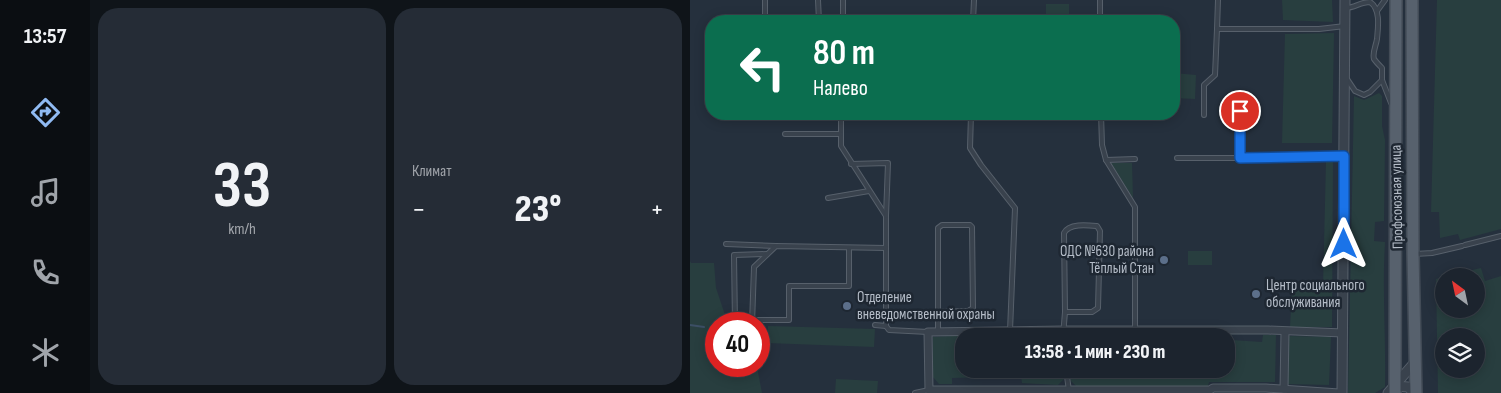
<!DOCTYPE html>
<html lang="ru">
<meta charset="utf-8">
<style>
:root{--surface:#1c242e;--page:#252c36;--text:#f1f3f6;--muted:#a0a4aa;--line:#3a414a;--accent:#90baf2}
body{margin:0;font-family:"Sofia Sans Condensed",sans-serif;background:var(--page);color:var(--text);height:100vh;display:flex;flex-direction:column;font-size:19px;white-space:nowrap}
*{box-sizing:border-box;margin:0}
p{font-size:16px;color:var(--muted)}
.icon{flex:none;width:28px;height:28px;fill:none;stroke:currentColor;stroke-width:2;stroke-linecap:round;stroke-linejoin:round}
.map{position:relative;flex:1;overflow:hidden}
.drawer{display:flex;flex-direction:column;gap:8px;padding:8px;background:#0f1419;width:600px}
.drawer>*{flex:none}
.guide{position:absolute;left:15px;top:15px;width:475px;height:105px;border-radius:20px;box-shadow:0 2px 12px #0003,0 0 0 1px var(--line);background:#0b6e4f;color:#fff;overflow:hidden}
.needle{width:32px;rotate:327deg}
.controls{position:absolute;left:745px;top:268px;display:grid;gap:10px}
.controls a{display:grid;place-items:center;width:50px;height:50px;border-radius:50%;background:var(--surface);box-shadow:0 2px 12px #0003,0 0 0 1px var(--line);font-size:25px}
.speed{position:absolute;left:15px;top:312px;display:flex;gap:10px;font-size:25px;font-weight:700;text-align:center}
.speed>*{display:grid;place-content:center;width:65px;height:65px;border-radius:50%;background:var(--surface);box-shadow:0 2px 12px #0003,0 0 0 1px var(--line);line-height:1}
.speed .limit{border:8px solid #d22;background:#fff;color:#111}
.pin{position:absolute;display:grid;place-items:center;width:42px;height:42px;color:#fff;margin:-21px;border:2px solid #fff;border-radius:50%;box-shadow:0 1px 5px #0007}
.me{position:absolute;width:55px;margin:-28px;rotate:0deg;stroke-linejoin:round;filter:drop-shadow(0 0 4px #0008)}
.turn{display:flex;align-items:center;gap:18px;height:105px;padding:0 25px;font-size:22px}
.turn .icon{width:65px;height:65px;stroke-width:2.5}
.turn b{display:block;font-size:35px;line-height:42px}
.big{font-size:38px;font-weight:800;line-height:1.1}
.drawer .card{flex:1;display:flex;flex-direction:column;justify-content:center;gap:8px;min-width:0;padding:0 18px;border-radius:20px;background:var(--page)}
.drawer .dial{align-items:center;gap:0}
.dial b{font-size:65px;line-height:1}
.heat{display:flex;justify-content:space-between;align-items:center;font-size:28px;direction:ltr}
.drawer .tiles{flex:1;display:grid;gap:8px;grid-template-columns:repeat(2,1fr)}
.trip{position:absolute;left:265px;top:328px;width:280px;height:50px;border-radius:20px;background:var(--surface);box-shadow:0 2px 12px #0003,0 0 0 1px var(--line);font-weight:800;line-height:50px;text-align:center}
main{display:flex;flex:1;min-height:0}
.tabs{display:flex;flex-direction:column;width:90px;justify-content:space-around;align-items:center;background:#0b0e12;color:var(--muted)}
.tabs .icon{width:35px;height:35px}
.tabs .selected{color:var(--accent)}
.tabs b{font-size:22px;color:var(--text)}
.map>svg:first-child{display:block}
</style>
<main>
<nav class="tabs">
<b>13:57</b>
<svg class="icon selected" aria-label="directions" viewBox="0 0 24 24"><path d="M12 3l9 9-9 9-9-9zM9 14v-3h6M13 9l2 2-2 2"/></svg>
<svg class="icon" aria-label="music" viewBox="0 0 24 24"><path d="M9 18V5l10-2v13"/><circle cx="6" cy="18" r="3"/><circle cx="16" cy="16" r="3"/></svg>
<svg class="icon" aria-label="phone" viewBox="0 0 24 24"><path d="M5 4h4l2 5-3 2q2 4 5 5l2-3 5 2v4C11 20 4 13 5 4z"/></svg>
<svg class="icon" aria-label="climate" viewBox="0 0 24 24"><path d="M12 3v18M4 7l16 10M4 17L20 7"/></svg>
</nav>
<section class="drawer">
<div class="tiles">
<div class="card dial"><b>33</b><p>km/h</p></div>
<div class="card"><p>Климат</p>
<div class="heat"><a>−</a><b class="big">23°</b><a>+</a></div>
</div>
</div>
</section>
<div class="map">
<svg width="811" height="393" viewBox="0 0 811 393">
<rect width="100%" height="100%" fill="#25303d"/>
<!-- green -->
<g fill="#283e3f" fill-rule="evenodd">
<polygon points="592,0 642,0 643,22 593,20"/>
<polygon points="747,0 811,0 811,229 770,240 768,234 750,238 749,212 741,212"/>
<rect x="356" y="4" width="23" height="17"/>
<polygon points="644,33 642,143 592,143 595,34"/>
<polygon points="484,73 506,75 505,99 484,98"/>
<path d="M689,93L692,96V126L695,140L694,221L685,222L684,241L695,242C692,290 696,338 695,387L685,393H658L664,96L674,100Z"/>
<polygon points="636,161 643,161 642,327 600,327 602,290 633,286"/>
<polygon points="421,163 442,163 443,198"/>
<rect x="498" y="251" width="24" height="14"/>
<polygon points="0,261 1,263 24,263 26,288 38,324 26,324 26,366 67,367 72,393 0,393"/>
<path d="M791,268L795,281L811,276V393H748L746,279L754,277V309H786V276H757ZM754,336H786V369H754Z"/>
<polygon points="78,326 185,329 184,347 77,343"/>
<polygon points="298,334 298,336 274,336 274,369 373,369 374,379 368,385 332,383 331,376 262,378 262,384 249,384 242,376 243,337"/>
<polygon points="541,334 542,340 572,342 573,335 586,335 585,382 519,382 518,386 386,386 381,381 380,369 536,369 536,336 377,336 377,335"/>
<polygon points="599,336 641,337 639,385 597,384"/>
<polygon points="146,379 188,381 187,393 145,393"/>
</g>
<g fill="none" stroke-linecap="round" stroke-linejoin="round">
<!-- stream -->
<polyline stroke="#3c4f65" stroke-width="2" points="0,325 14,327"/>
<defs>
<g id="service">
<polyline points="75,0 75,21"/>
<polyline points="128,0 129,21"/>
<polyline points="153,0 153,21"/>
<polyline points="410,0 410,21"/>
<path d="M655,8C665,8 670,2 680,2C691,9 688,28 687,39C686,46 682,53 684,59C686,62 690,66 692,68V80L701,103"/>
<polyline points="687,11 695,0"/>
<polyline points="283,21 284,0"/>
<polyline points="527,29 528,0"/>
<polyline points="657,79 665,91 674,95 680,92 692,80"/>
<polyline points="151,114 151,146 196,216 196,326 199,330 238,332"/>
<polyline points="281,114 280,148 291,165 325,208 320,331"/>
<polyline points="411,114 412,145 416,160 445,207 445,330"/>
<polyline points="514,115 514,85 525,75 527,29 629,29 655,26"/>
<polyline points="95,134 151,134"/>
<polyline points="487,158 581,158 654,156"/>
<polyline points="549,158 550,111"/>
<polyline points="416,160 445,159"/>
<polyline points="161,164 198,163 196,216"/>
<polyline points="138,198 179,191"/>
<polyline points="36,244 86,246"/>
<polyline points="775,245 811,236"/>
<polyline points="725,254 742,253 772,246"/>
<polyline points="62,320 99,320 99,286 159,286 159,248"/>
<polyline points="45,324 44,255 77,254"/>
<polyline points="62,324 64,267 86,246 196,248"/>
<polyline points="185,325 196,326"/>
<polyline points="248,332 248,228 252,225 280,225 282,227 283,308 278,311 249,312"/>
<path d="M373,336L375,312L374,233C379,223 397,225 407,226L410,231L408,308L402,312H375"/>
<polyline points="376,369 379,391"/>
<polyline points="225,393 239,390"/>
</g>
<g id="minor">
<polyline points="594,389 595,332"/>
<polyline points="649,393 576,388 523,388 520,390 239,390 238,332 372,330 578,330 653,333"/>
</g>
<g id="tertiary">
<polyline points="705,386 718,387 724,393"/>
<polyline points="652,393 655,0"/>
<polyline points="698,393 726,361"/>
</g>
<g id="primary">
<polyline points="722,0 723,254 726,393"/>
<polyline points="705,393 706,0"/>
</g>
</defs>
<!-- service casing -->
<use href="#service" stroke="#57606b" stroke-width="6"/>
<!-- minor casing -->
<use href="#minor" stroke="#57606b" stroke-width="9"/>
<!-- tertiary casing -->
<use href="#tertiary" stroke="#57606b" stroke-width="11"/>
<!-- primary casing -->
<use href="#primary" stroke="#424b56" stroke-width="14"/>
<!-- service -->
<use href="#service" stroke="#39424d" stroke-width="4"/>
<!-- minor -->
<use href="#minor" stroke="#39424d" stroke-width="7"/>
<!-- tertiary -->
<use href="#tertiary" stroke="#39424d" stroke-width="9"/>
<!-- primary -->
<use href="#primary" stroke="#57616d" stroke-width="11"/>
</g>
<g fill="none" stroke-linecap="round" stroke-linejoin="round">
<defs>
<polyline id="route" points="550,111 550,158 654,156 654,244"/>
</defs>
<!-- route casing -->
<use href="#route" stroke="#114b97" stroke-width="12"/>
<!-- route -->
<use href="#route" stroke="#1a73e8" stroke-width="9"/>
</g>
<!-- markers -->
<g fill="#5c6f8a" stroke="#1e2732" stroke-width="2">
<circle cx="474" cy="260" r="5"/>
<circle cx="566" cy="294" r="5"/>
<circle cx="157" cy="306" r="5"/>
</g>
<g text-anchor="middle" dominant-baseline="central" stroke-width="5" stroke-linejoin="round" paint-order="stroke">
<!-- street labels -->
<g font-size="15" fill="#b5bdc8" stroke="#1e2732">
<text transform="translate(707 197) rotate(-91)">Профсоюзная улица</text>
</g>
<!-- poi labels -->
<g font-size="15" fill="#b5bdc8" stroke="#1e2732" text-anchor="start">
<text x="464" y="251" text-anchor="end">ОДС №630 района<tspan x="464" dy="17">Тёплый Стан</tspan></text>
<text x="576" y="285">Центр социального<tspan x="576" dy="17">обслуживания</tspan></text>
<text x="167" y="297">Отделение<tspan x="167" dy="17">вневедомственной охраны</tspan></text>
</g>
</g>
</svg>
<div class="controls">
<a><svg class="needle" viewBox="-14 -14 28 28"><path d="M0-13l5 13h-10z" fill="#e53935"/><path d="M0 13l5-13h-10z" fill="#a0a4aa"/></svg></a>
<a><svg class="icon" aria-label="layers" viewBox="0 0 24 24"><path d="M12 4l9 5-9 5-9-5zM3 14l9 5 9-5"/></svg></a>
</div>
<div class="speed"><div class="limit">40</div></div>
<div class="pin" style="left:550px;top:111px;background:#d93025"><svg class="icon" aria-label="arrive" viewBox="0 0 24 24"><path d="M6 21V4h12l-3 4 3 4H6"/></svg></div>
<svg class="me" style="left:654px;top:244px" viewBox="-20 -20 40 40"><path d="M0-17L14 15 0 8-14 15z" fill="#1a73e8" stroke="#fff" stroke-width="4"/></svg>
<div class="trip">13:58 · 1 мин · 230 m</div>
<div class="guide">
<div class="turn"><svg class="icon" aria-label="left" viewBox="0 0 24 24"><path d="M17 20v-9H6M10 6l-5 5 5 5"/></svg><div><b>80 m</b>Налево</div></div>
</div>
</div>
</main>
